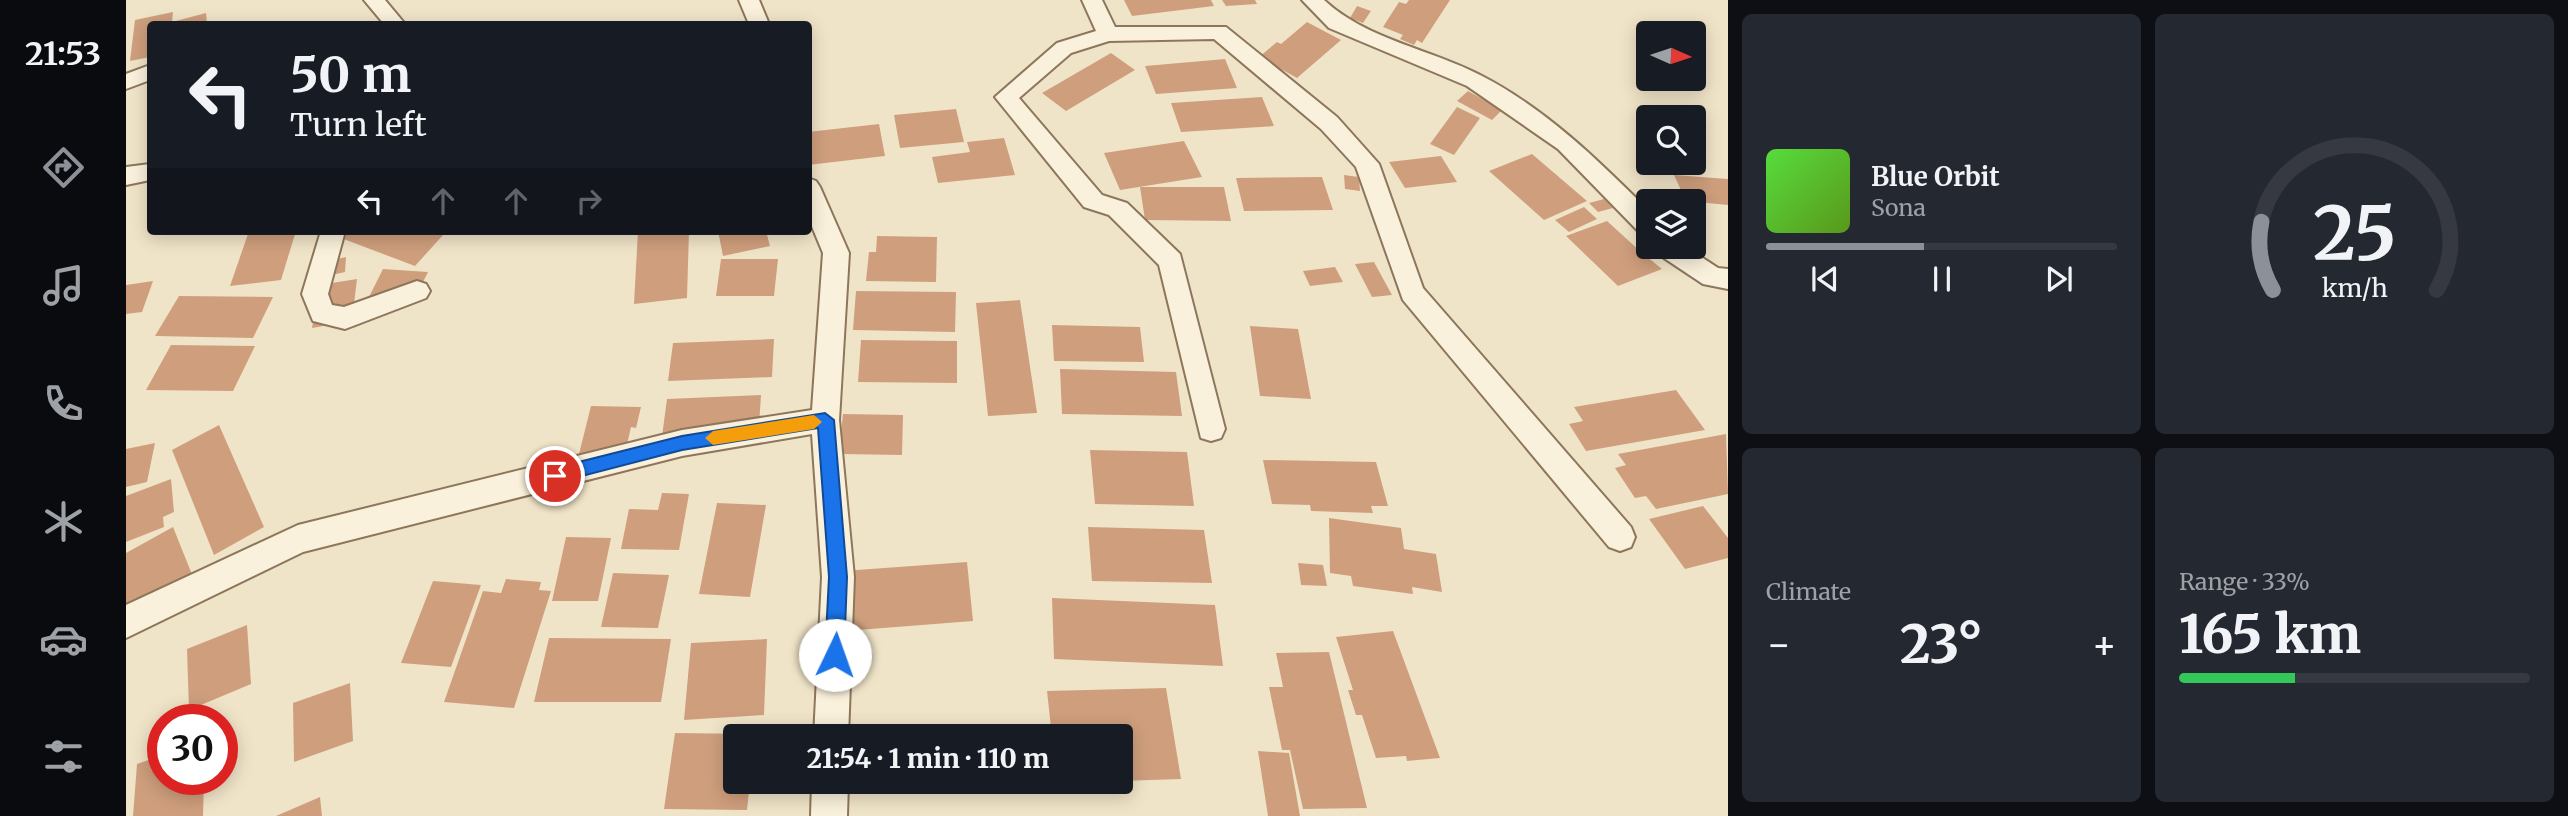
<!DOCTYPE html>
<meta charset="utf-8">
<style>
:root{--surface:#171b24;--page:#242831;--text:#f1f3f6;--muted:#9ea1a6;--line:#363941;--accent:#8c9099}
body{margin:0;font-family:Merriweather,serif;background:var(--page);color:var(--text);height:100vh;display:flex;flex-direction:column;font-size:26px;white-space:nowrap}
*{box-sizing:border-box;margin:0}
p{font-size:23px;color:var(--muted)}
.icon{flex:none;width:38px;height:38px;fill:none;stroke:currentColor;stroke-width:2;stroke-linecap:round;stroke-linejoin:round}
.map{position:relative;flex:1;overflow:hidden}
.drawer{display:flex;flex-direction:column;gap:14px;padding:14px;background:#0d0f14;width:840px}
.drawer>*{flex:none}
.banner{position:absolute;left:21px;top:21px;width:665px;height:214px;border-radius:7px;box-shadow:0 4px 18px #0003;background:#171b24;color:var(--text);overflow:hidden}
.needle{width:46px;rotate:93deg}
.tools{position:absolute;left:1510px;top:21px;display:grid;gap:14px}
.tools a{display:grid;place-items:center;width:70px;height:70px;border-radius:7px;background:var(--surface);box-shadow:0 4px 18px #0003;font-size:35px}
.speed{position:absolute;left:21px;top:704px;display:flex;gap:14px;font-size:35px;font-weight:700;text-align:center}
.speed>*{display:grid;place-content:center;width:91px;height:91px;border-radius:50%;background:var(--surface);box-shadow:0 4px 18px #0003;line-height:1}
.speed .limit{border:10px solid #d22;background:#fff;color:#111}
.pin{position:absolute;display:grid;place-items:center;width:60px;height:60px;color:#fff;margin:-30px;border:4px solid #fff;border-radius:50%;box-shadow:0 2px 7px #0007}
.me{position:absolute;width:77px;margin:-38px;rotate:3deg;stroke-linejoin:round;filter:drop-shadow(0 0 5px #0008)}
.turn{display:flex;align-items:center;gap:24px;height:147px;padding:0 28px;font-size:32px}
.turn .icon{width:91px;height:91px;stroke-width:2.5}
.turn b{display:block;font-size:49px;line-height:60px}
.lanes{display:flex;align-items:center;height:66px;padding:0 28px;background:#0003;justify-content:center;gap:35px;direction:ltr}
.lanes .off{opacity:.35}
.big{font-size:52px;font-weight:800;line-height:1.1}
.drawer .tile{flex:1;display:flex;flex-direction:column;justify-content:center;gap:10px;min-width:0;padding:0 24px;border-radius:10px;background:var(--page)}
.drawer .dial{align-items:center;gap:0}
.dial svg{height:182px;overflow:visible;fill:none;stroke:var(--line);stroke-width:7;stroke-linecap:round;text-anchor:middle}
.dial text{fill:var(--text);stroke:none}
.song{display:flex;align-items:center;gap:21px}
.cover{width:84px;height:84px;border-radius:10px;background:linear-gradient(135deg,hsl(110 70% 55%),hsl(90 70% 35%))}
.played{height:7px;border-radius:4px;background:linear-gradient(90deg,var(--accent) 45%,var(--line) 45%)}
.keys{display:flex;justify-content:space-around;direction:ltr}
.heat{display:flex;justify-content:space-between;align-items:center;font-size:38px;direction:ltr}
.charge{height:10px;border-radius:5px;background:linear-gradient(90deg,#34c759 33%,var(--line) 0)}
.drawer .tiles{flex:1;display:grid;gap:14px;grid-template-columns:repeat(2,1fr)}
.trip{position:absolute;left:597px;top:724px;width:410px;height:70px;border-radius:7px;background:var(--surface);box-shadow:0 4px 18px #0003;font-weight:800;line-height:70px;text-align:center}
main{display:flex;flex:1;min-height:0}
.tabs{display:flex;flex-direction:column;width:126px;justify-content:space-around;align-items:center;background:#090b0e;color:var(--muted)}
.tabs .icon{width:49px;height:49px}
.tabs .active{color:var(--accent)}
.tabs b{font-size:32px;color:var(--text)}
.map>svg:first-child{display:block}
</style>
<main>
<nav class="tabs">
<b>21:53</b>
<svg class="icon active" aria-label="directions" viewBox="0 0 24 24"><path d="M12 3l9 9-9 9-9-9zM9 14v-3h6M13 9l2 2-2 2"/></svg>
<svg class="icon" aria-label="music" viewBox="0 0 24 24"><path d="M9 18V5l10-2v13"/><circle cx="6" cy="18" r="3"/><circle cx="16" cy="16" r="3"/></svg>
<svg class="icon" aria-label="phone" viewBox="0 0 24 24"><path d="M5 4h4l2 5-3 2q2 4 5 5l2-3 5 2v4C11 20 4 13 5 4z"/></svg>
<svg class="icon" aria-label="climate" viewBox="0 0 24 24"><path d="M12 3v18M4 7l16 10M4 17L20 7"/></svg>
<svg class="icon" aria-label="car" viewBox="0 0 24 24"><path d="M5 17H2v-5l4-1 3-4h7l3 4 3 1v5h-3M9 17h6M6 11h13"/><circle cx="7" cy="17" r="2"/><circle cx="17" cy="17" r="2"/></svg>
<svg class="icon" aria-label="filters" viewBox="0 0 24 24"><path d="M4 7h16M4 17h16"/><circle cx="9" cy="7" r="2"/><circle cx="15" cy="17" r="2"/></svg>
</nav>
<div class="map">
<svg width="1602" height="816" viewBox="0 0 1602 816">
<rect width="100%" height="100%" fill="#f0e4c8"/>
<!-- building -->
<g fill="#cf9f7d">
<polygon points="998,0 1085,0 1088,6 1006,16"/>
<polygon points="1096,0 1129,0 1131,4 1100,6"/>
<polygon points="1283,0 1324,0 1296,43 1291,40 1288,45 1274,39 1277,35 1257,27 1273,2 1280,4"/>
<polygon points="1231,6 1245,11 1237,23 1224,18"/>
<polygon points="47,12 46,22 80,13 81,24 24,24 24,57 4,61 9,20"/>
<polygon points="1181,22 1215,40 1171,78 1133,57 1151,42 1155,44"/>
<polygon points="985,53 1009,70 940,111 916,93"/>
<polygon points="1099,59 1111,88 1030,94 1019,66"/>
<polygon points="1342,91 1376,110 1366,120 1331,101"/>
<polygon points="1136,97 1148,126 1055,132 1045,103"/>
<polygon points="1331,107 1354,118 1328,155 1304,144"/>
<polygon points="830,109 838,142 774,148 768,115"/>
<polygon points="753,124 759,156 682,165 682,132"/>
<polygon points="878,138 889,175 812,183 806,157 844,152 841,142"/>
<polygon points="1058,141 1076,177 994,190 978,153"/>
<polygon points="1406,154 1461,201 1418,220 1363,171"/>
<polygon points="1315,156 1331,182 1279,188 1263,162"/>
<polygon points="1218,175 1233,177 1234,191 1219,189"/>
<polygon points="1548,175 1602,179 1602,205 1560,201"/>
<polygon points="1196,177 1207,210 1118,211 1110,178"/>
<polygon points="1014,187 1098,187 1105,221 1019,220"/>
<polygon points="1478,199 1487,208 1472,212 1463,203"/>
<polygon points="1458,207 1471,219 1443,232 1429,220"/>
<polygon points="1481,221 1515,252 1536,269 1492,286 1440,236"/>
<polygon points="123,231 170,231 155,280 104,286"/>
<polygon points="222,231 305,231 317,235 289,266 215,238"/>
<polygon points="512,231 563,231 561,298 508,304"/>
<polygon points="592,231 640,231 644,246 597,256"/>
<polygon points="751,236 811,237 810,282 740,281 743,252 750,252"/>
<polygon points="220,257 219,272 183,280 184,265"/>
<polygon points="595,259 652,259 648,296 590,296"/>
<polygon points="1248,262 1266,295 1246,297 1229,264"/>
<polygon points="1209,267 1217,282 1184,286 1177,271"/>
<polygon points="257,269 302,272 285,306 240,303"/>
<polygon points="231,279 226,321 186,328 193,285"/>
<polygon points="27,281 16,312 0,314 0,285"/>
<polygon points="730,291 830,292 829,332 727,330"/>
<polygon points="53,296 147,297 127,338 29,336"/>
<polygon points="894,300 911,413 862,416 850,303"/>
<polygon points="926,325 1014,327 1018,362 928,361"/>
<polygon points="1124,326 1172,329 1185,399 1134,396"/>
<polygon points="648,339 646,377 542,381 547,343"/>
<polygon points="735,340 831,341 831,383 732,382"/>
<polygon points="45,345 129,346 107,391 20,390"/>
<polygon points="934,369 1050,372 1056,416 936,414"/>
<polygon points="1550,390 1579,430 1460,451 1443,424 1457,421 1448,407"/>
<polygon points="635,395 632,441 535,444 541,399"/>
<polygon points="465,406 515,407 510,428 505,427 495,471 449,470"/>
<polygon points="717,414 777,415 776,455 713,454"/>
<polygon points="93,425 138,527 88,555 46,450"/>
<polygon points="1600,434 1602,494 1530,509 1520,496 1509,498 1489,468 1500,465 1492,454"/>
<polygon points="29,443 21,482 0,487 0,449"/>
<polygon points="964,450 1061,452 1068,506 969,504"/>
<polygon points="1137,460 1250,462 1262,506 1245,506 1247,513 1185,511 1184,505 1146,504"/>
<polygon points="45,479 48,512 37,517 38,527 0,542 0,496"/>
<polygon points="536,493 563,494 553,550 495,549 503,509 532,510"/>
<polygon points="591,503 640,505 624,597 573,594"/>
<polygon points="1577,506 1602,538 1602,558 1559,569 1523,519"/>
<polygon points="1203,518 1275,528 1278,549 1310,554 1316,592 1286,587 1287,594 1227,586 1225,576 1204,573"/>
<polygon points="47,527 67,577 0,615 0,553"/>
<polygon points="962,527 1078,530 1086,583 966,581"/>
<polygon points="440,537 485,538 472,601 426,601"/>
<polygon points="841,562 847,621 719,631 717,571"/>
<polygon points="1172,563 1197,565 1201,586 1175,585"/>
<polygon points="487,573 543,575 532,628 475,627"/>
<polygon points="380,579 415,582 413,590 425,591 388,708 318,702 357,591 375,593"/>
<polygon points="307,581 355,585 325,667 275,663"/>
<polygon points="926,598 1089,605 1097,666 928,659"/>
<polygon points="121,625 125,684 63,710 61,649"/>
<polygon points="1267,631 1314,758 1281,761 1280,756 1250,758 1236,715 1230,715 1222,690 1227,690 1210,637"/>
<polygon points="423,638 545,639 535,702 408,702"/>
<polygon points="641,639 638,715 558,720 565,643"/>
<polygon points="1203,652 1241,808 1177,809 1164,750 1156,750 1143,687 1157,687 1150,653"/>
<polygon points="224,683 227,741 168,762 167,703"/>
<polygon points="1040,688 1055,779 994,781 994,737 926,737 921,691"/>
<polygon points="549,733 629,734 628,737 609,737 609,782 624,782 621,810 538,809"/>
<polygon points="1132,751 1163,753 1174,816 1142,816"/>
<polygon points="37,755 37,779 78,779 77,816 7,816 11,764"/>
<polygon points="194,797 196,816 150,816"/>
</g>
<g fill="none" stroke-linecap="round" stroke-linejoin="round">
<defs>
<g id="street">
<polygon points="238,0 259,0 279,24 258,24"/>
<polygon points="613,0 633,0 643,24 623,24"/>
<polygon points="956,0 976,0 989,27 1100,27 1211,117 1253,164 1297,288 1505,527 1509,537 1505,547 1494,551 1483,547 1277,300 1230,167 1195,129 1088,39 983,41 945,53 893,98 976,195 1001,203 1054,254 1099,429 1095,438 1085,441 1075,438 1033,265 983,215 958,207 869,97 931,43 970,31"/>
<path d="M1176,0H1198C1241,40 1305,49 1356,76C1420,109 1472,160 1522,210V234L1513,232L1432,149L1341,86L1203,28Z"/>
<polygon points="24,65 24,80 0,89 0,74"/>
<polygon points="24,164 24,180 0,185 0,167"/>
<polygon points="682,178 690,181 694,187 723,253 713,420 728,577 722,737 688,737 696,577 686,434 556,456 177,552 0,638 0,605 172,525 556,430 686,410 697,253 682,217"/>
<polygon points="195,231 219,231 202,294 206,305 218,307 291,281 300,284 304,291 300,298 219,329 187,321 176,294"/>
<polygon points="1529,247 1560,247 1592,268 1602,269 1602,289 1577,284 1532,254"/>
<polygon points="686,782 722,782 721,816 685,816"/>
</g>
</defs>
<!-- street casing -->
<use href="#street" stroke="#8d765c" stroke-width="4"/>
<!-- street -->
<use href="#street" fill="#faf1dc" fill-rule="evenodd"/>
</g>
<!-- route -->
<polygon fill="#1a73e8" stroke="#114b97" stroke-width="2" points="699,413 708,420 721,577 718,655 715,661 709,664 702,661 699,655 703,577 692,428 556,450 429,483 421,476 429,468 556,436"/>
<!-- slow -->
<polygon fill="#f59e0b" points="688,415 696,422 688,429 587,445 579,438 587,431"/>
</svg>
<div class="tools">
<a><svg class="needle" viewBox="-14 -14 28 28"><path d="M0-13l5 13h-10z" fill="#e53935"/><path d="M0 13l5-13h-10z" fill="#9ea1a6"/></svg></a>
<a><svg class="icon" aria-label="search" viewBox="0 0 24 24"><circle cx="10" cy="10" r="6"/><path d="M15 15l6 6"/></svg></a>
<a><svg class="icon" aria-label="layers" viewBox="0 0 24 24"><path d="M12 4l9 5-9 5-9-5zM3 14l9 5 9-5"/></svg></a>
</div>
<div class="speed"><div class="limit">30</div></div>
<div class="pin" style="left:429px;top:476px;background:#d93025"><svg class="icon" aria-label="arrive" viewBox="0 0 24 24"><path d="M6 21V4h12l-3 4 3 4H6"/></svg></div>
<svg class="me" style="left:709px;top:655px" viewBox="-20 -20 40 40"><circle r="19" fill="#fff"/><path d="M0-13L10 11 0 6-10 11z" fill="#1a73e8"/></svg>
<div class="trip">21:54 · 1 min · 110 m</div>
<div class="banner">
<div class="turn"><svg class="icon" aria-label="left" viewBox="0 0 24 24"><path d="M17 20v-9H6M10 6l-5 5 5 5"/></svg><div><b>50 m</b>Turn left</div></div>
<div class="lanes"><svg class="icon" aria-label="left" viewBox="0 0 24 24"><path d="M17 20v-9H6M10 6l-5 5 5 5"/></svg><svg class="icon off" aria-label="ahead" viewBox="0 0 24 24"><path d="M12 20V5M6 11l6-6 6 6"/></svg><svg class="icon off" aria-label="ahead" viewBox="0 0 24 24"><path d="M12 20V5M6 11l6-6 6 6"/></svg><svg class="icon off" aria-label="right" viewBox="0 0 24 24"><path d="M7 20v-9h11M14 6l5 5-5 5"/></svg></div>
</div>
</div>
<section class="drawer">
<div class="tiles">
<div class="tile">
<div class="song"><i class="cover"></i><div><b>Blue Orbit</b><p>Sona</p></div></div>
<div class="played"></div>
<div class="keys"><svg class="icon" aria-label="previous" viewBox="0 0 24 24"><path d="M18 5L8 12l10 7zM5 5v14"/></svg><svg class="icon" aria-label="pause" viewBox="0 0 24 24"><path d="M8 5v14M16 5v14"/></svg><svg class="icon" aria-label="next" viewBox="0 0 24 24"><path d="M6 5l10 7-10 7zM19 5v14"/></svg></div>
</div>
<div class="tile dial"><svg viewBox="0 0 100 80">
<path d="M14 69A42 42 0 1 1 86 69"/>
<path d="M14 69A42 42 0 0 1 9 39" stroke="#8c9099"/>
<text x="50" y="56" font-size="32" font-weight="700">25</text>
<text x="50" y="72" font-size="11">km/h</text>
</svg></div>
<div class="tile"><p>Climate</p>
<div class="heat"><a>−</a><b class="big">23°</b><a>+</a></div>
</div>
<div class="tile"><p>Range · 33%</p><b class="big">165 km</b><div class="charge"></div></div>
</div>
</section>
</main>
